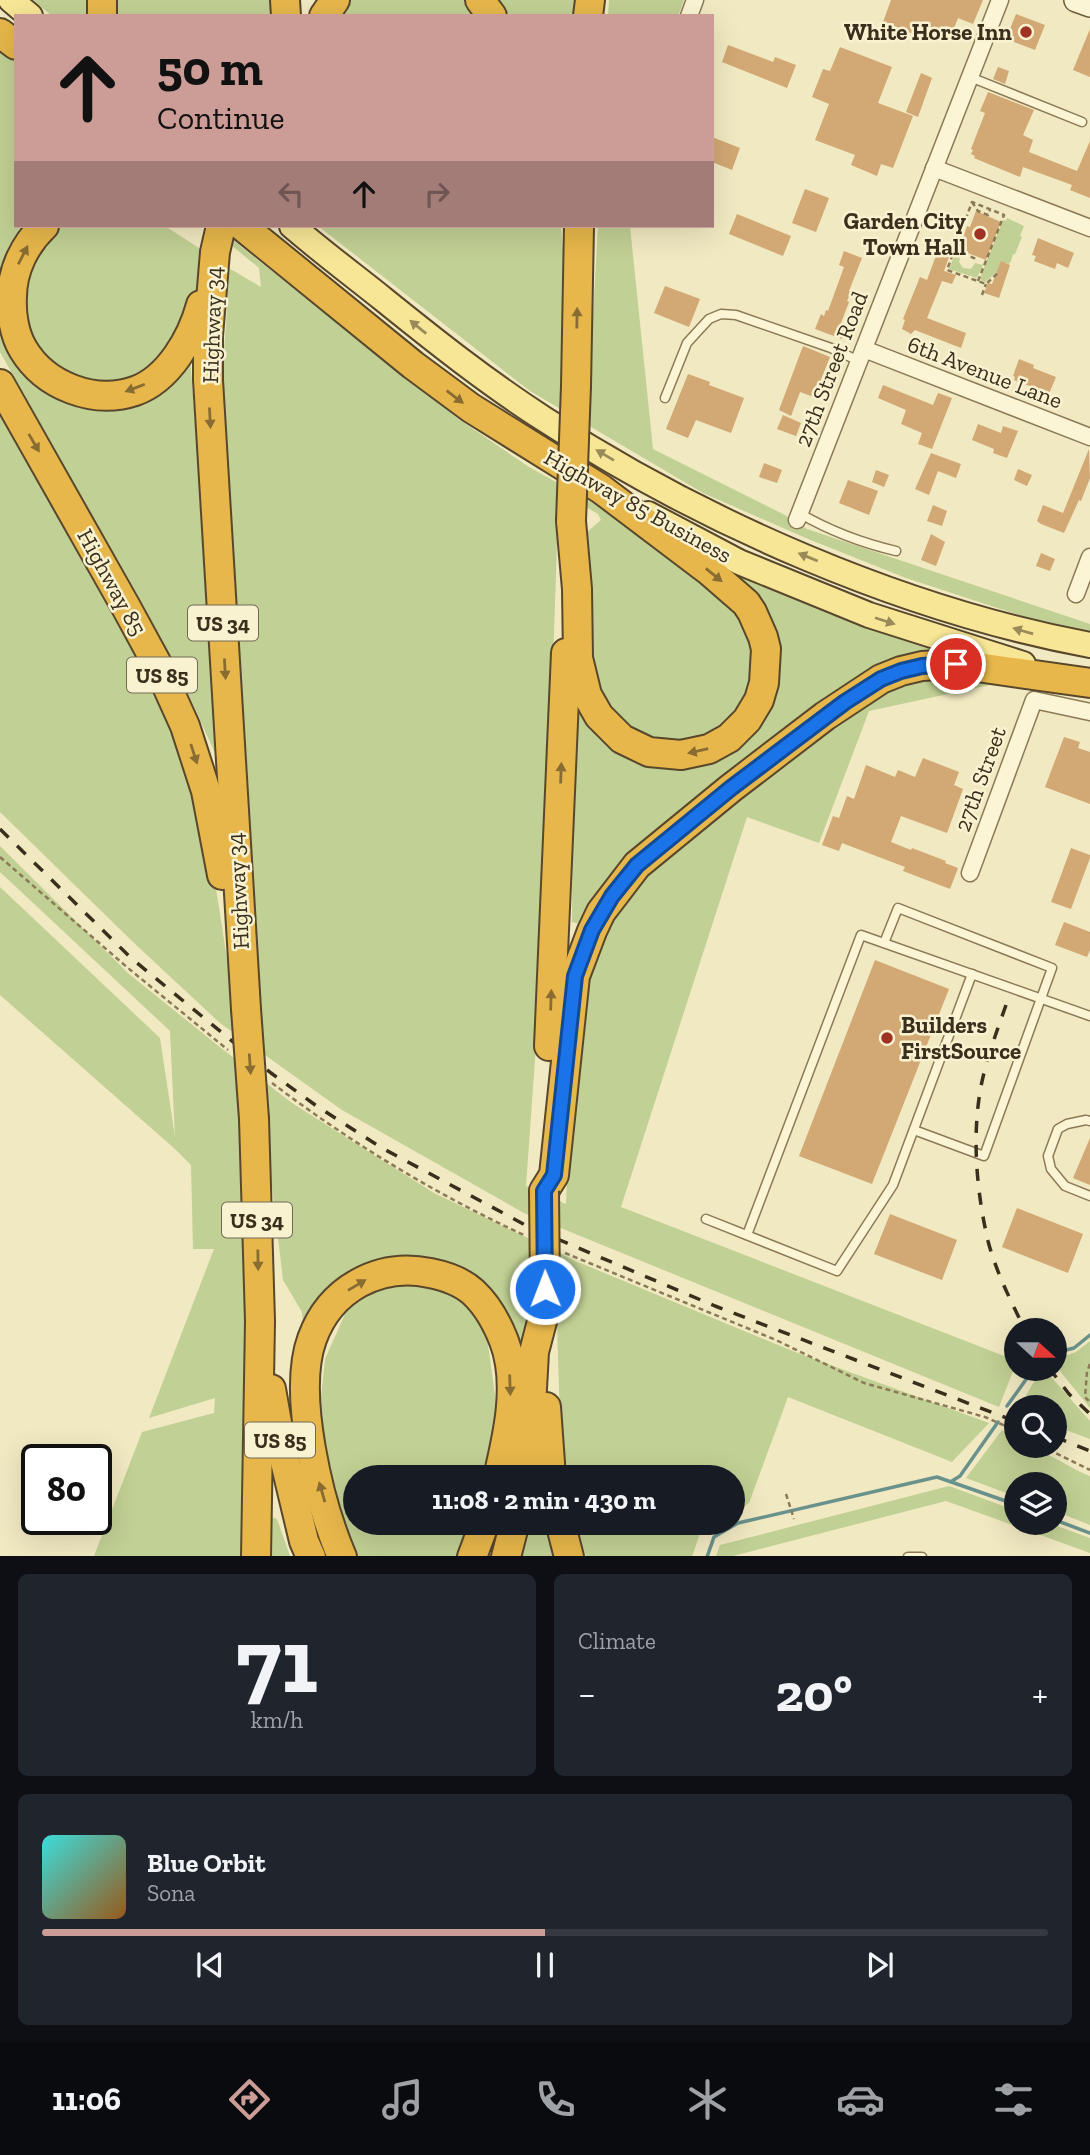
<!DOCTYPE html>
<meta charset="utf-8">
<style>
:root{--surface:#171b24;--page:#20242c;--text:#f1f3f6;--muted:#9ea1a6;--line:#363941;--accent:#cc9c97}
body{margin:0;font-family:"Zilla Slab",serif;background:var(--page);color:var(--text);height:100vh;display:flex;flex-direction:column;font-size:26px;white-space:nowrap}
*{box-sizing:border-box;margin:0}
p{font-size:23px;color:var(--muted)}
.icon{flex:none;width:38px;height:38px;fill:none;stroke:currentColor;stroke-width:2;stroke-linecap:round;stroke-linejoin:round}
.map{position:relative;height:1556px;overflow:hidden}
.details{display:flex;flex-direction:column;gap:18px;padding:18px;background:#0d0f14;flex:1}
.details>*{flex:none}
.top-card{position:absolute;left:14px;top:14px;width:700px;height:214px;border-radius:0px;box-shadow:0 7px 28px #0002;background:#cc9c97;color:#111;overflow:hidden}
.needle{width:46px;rotate:111deg}
.controls{position:absolute;left:1004px;top:1318px;display:grid;gap:14px}
.controls a{display:grid;place-items:center;width:63px;height:63px;border-radius:50%;background:var(--surface);box-shadow:0 7px 28px #0002;font-size:35px}
.speed{position:absolute;left:21px;top:1444px;display:flex;gap:14px;font-size:35px;font-weight:700;text-align:center}
.speed>*{display:grid;place-content:center;width:91px;height:91px;border-radius:50%;background:var(--surface);box-shadow:0 7px 28px #0002;line-height:1}
.speed .limit{border:4px solid #111;border-radius:10px;background:#fff;color:#111}
.pin{position:absolute;display:grid;place-items:center;width:60px;height:60px;color:#fff;margin:-30px;border:4px solid #fff;border-radius:50%;box-shadow:0 2px 7px #0007}
.me{position:absolute;width:77px;margin:-38px;rotate:359deg;stroke-linejoin:round;filter:drop-shadow(0 0 5px #0008)}
.turn{display:flex;align-items:center;gap:24px;height:147px;padding:0 28px;font-size:32px}
.turn .icon{width:91px;height:91px;stroke-width:2.5}
.turn b{display:block;font-size:49px;line-height:60px}
.lanes{display:flex;align-items:center;height:66px;padding:0 28px;background:#0003;justify-content:center;gap:35px;direction:ltr}
.lanes .off{opacity:.35}
.big{font-size:52px;font-weight:700;line-height:1.1}
.details .widget{flex:1;display:flex;flex-direction:column;justify-content:center;gap:10px;min-width:0;padding:0 24px;border-radius:10px;background:var(--page)}
.details .dial{align-items:center;gap:0}
.dial b{font-size:91px;line-height:1}
.song{display:flex;align-items:center;gap:21px}
.cover{width:84px;height:84px;border-radius:10px;background:linear-gradient(135deg,hsl(180 70% 55%),hsl(30 70% 35%))}
.played{height:7px;border-radius:4px;background:linear-gradient(90deg,var(--accent) 50%,var(--line) 50%)}
.keys{display:flex;justify-content:space-around;direction:ltr}
.heat{display:flex;justify-content:space-between;align-items:center;font-size:38px;direction:ltr}
.details .tiles{flex:1;display:grid;gap:18px;grid-template-columns:1fr 1fr}
.widget:last-child{grid-column:span 2}
.trip{position:absolute;left:343px;top:1465px;width:402px;height:70px;border-radius:35px;background:var(--surface);box-shadow:0 7px 28px #0002;font-weight:700;line-height:70px;text-align:center}
.tab-bar{display:flex;height:112px;justify-content:space-around;align-items:center;background:#090b0e;color:var(--muted)}
.tab-bar .icon{width:49px;height:49px}
.tab-bar .selected{color:var(--accent)}
.tab-bar b{font-size:32px;color:var(--text)}
.map>svg:first-child{display:block}
</style>
<div class="map">
<svg width="1090" height="1557" viewBox="0 0 1090 1557">
<rect width="100%" height="100%" fill="#f1e9c1"/>
<!-- green -->
<g fill="#c1d094">
<polygon points="33,0 97,0 95,16 52,16"/>
<polygon points="112,0 271,0 271,16 114,16"/>
<polygon points="351,0 467,0 479,16 338,16"/>
<polygon points="497,0 577,0 575,16 510,16"/>
<polygon points="609,0 684,0 678,16 608,16"/>
<polygon points="0,50 16,62 16,226 35,226 5,320 75,398 190,357 220,749 214,751 188,693 138,597 0,352"/>
<polygon points="1007,218 1024,226 1020,236 1022,237 1015,254 1013,254 1011,261 1009,264 1001,262 997,272 985,282 981,280 980,278 1003,220 1006,221"/>
<polygon points="52,226 165,226 202,250 194,303 165,363 122,382 102,383 66,376 45,359 27,333 19,294"/>
<polygon points="208,226 215,226 460,420 529,467 601,507 739,607 752,633 755,686 730,726 686,745 637,738 591,687 586,533 601,520 598,514 557,490 558,513 544,933 526,1186 566,1204 569,1113 587,972 605,931 628,892 672,852 863,701 939,670 999,683 869,711 819,843 747,817 621,1207 1017,1361 999,1407 524,1213 342,1110 220,1023 134,943 0,812 0,403 157,691 183,747 209,843 233,998 259,1018 248,778 241,684 226,433 223,367 227,309 227,267 261,287 259,268"/>
<polygon points="318,226 561,226 563,251 561,379 589,391 598,226 630,226 653,449 783,514 807,529 1090,624 1090,633 1025,617 906,578 808,539 703,493 530,391"/>
<polygon points="956,252 961,254 959,262 963,268 971,269 975,263 983,265 977,278 949,269"/>
<polygon points="724,565 772,589 895,637 957,653 907,658 584,925 572,922 573,704 582,702 591,722 696,761 775,681"/>
<path d="M0,846L129,974L221,1048L292,1103L434,1193L578,1262L795,1352L989,1423L952,1462L788,1397L749,1503L733,1514V1477H566L560,1421L556,1293L531,1283C528,1317 528,1350 524,1384L507,1320L406,1260L303,1327L302,1312L283,1280L265,1128L248,1316L243,1556H94L142,1432L214,1413L215,1398L149,1418L214,1249H193L191,1165L175,1149L0,995V887L160,1038L175,1137L170,1031L0,872Z"/>
<polygon points="408,1281 450,1291 473,1311 487,1337 498,1417 487,1477 355,1477 355,1522 473,1523 460,1556 352,1556 325,1458 321,1398 325,1359 345,1314 357,1299 377,1285"/>
<polygon points="1090,1341 1090,1408 1055,1365 1055,1360 1076,1352"/>
<path d="M1042,1369H1044L1090,1421V1439L1055,1426V1407H1018C1028,1395 1033,1381 1042,1369Z"/>
<path d="M1002,1430L1017,1438V1446C1042,1446 1066,1467 1090,1476V1525L1055,1511V1484H1017V1497L966,1478Z"/>
<polygon points="949,1486 1017,1511 1017,1522 1049,1523 1090,1538 1090,1553 946,1501 733,1556 716,1556 720,1545"/>
<polygon points="271,1517 277,1519 290,1556 267,1557"/>
<polygon points="526,1523 546,1523 557,1556 516,1557"/>
<polygon points="573,1523 713,1523 702,1527 692,1557 586,1556"/>
</g>
<g fill="none" stroke-linecap="round" stroke-linejoin="round">
<!-- stream -->
<g stroke="#6a928d" stroke-width="3.5">
<polyline points="1055,1353 1074,1348 1090,1335"/>
<polyline points="1007,1406 1030,1374 1036,1368"/>
<polyline points="952,1481 960,1476 998,1422"/>
<polyline points="1055,1520 1090,1533"/>
<polyline points="707,1557 714,1537 738,1523 937,1477 1017,1505"/>
</g>
</g>
<!-- building -->
<g fill="#d2a874">
<polygon points="891,0 983,0 973,24 958,18 951,36 925,26 921,37 883,22"/>
<polygon points="1016,14 1045,25 1035,50 1006,39"/>
<polygon points="1090,29 1090,77 1073,70"/>
<polygon points="728,45 773,62 775,57 796,65 787,88 722,62"/>
<polygon points="840,47 892,67 878,103 913,116 893,168 881,164 877,176 851,165 855,155 815,140 829,104 812,97 823,69 830,71"/>
<polygon points="998,67 1009,71 1005,84 993,79"/>
<polygon points="921,73 932,78 918,117 906,112"/>
<polygon points="988,92 1034,110 1023,135 1033,140 1029,152 1077,171 1090,141 1090,198 1070,190 1072,185 1023,167 1020,177 974,158 975,156 971,154 973,150 971,149 985,113 980,111"/>
<polygon points="712,137 740,148 732,170 712,162"/>
<polygon points="805,189 829,198 816,232 792,223"/>
<polygon points="976,211 1001,222 986,260 960,250 965,238 963,237 967,226 970,227"/>
<polygon points="737,214 791,236 783,256 729,234"/>
<polygon points="1038,238 1074,253 1068,268 1057,263 1055,269 1034,261 1036,256 1032,255"/>
<polygon points="844,251 862,258 849,291 851,292 847,301 849,302 841,323 847,327 842,339 815,329 821,314 824,316 826,310 828,311 844,267 839,265"/>
<polygon points="937,253 949,257 944,271 956,275 952,284 942,281 927,318 966,333 961,348 915,330 911,334 902,329 905,320 903,319 920,277 927,280"/>
<polygon points="1001,261 1010,265 999,298 984,293 988,283 992,284"/>
<polygon points="665,286 700,299 689,327 654,313"/>
<polygon points="803,346 830,357 814,397 800,392 791,416 779,410"/>
<polygon points="1019,359 1034,365 1033,368 1056,377 1048,396 1034,391 1035,388 1014,380 1015,377 1013,376"/>
<polygon points="688,374 710,382 709,385 744,398 731,433 696,420 688,438 666,429"/>
<polygon points="883,385 933,405 938,393 952,398 932,449 918,444 922,433 901,424 906,410 878,398"/>
<polygon points="783,415 801,423 796,436 777,429"/>
<polygon points="978,424 1001,433 1003,426 1018,431 1007,458 993,453 994,449 972,440"/>
<polygon points="1089,449 1090,478 1081,501 1079,500 1064,533 1041,524 1037,521 1043,505 1063,513"/>
<polygon points="931,453 961,464 956,478 938,471 929,495 915,489"/>
<polygon points="764,463 782,470 777,483 759,477"/>
<polygon points="1018,469 1032,475 1027,486 1014,480"/>
<polygon points="876,470 889,475 884,487 872,482"/>
<polygon points="848,480 878,491 869,515 839,503"/>
<polygon points="933,505 947,511 942,526 927,521"/>
<polygon points="931,534 945,542 936,566 921,560"/>
<polygon points="1041,553 1055,559 1050,571 1036,566"/>
<polygon points="1064,737 1080,742 1078,748 1090,752 1090,804 1045,787"/>
<polygon points="923,758 959,772 954,785 963,789 947,833 901,816 891,842 911,850 912,848 946,861 945,863 958,868 950,889 903,871 905,867 842,843 839,851 822,845 833,816 839,818 847,796 854,799 866,765 895,777 898,770 915,777"/>
<polygon points="1071,848 1090,855 1090,858 1071,909 1051,902"/>
<polygon points="1064,922 1090,932 1090,950 1087,957 1055,945"/>
<polygon points="875,960 949,989 872,1184 799,1156"/>
<polygon points="1090,1138 1090,1185 1073,1178"/>
<polygon points="1017,1208 1083,1234 1068,1273 1002,1247"/>
<polygon points="890,1214 957,1240 942,1280 874,1254"/>
</g>
<g fill="none" stroke-linecap="round" stroke-linejoin="round">
<defs>
<g id="lane">
<polyline points="970,77 1082,122"/>
<polyline points="665,398 687,343 709,319 721,314 736,315 831,348 859,361"/>
<path d="M799,513C830,531 862,543 896,551"/>
<polyline points="884,943 898,908 1052,968 984,1156 914,1130"/>
<polyline points="1090,1121 1086,1120 1067,1124 1058,1129 1048,1156 1051,1169 1065,1186 1090,1196"/>
<polyline points="706,1219 837,1271 893,1185 972,974"/>
<polyline points="747,1235 861,935 1090,1016"/>
<polyline points="908,1557 922,1557"/>
</g>
<g id="street">
<polyline points="689,16 695,0"/>
<polyline points="934,168 1090,228"/>
<polyline points="864,349 1090,437"/>
<polyline points="797,520 1000,0"/>
<polyline points="1076,594 1090,557"/>
<polyline points="970,873 1034,700 1090,712"/>
</g>
<polyline id="secondary" points="1076,0 1090,5"/>
<g id="primary">
<polyline points="11,0 30,16"/>
<path d="M292,226C321,251 353,275 383,299C435,341 488,383 544,419C704,523 903,610 1090,645"/>
<polyline points="648,514 739,562 869,615 1023,664"/>
</g>
<g id="highway">
<polyline points="102,0 102,16"/>
<polyline points="285,0 286,16"/>
<polyline points="480,0 492,16"/>
<polyline points="324,16 335,0"/>
<polyline points="588,16 590,0"/>
<polyline points="0,33 16,45"/>
<path d="M44,226C25,244 12,270 12,297C11,313 14,334 23,349C45,386 94,405 135,391C169,379 192,338 201,305"/>
<polyline points="221,226 215,252 208,336 208,380 246,1009"/>
<polyline points="242,226 413,365 471,408 601,489 708,570 746,603 752,612 763,637 766,649 764,683 759,700 747,720 729,738 709,749 681,755 649,752 622,739 599,716 587,695 578,658 577,589 571,521"/>
<polyline points="0,384 126,607 157,664 185,726 206,791 222,875"/>
<polyline points="576,386 579,226"/>
<polyline points="549,1046 566,653"/>
<polyline points="254,1119 260,1321 256,1557"/>
<polyline points="544,1191 554,1175 575,976 592,931 601,912 637,865 731,788 825,716 881,679 901,671 922,666 956,664 1090,683"/>
<polyline points="271,1389 281,1445 304,1541 311,1557"/>
<polyline points="546,1407 551,1477"/>
<polyline points="524,1477 529,1443 534,1352 545,1310 545,1288"/>
<polyline points="560,1522 569,1557"/>
<path d="M342,1557C319,1503 292,1394 312,1339C330,1289 379,1262 430,1273C445,1276 461,1281 473,1292C487,1305 497,1323 504,1341C520,1383 508,1435 498,1477"/>
<polyline points="472,1557 485,1522"/>
<polyline points="506,1557 515,1522"/>
</g>
</defs>
<!-- lane casing -->
<use href="#lane" stroke="#8c7a57" stroke-width="11"/>
<!-- street casing -->
<use href="#street" stroke="#8c7a57" stroke-width="19"/>
<!-- secondary casing -->
<use href="#secondary" stroke="#6e5b3a" stroke-width="26"/>
<!-- primary casing -->
<use href="#primary" stroke="#59472c" stroke-width="28"/>
<!-- highway casing -->
<use href="#highway" stroke="#59472c" stroke-width="32"/>
<!-- path -->
<g stroke="#8c7a57" stroke-width="2.5" stroke-dasharray="5 3.5" stroke-linecap="butt">
<polyline points="972,202 978,211 988,215 990,210"/>
<polyline points="955,250 976,259"/>
<polyline points="978,281 1004,215 972,202 947,270 986,284 998,273"/>
<polyline points="982,295 986,284"/>
<polyline points="0,857 128,968 228,1050"/>
<path d="M272,1083C350,1142 435,1194 524,1235"/>
<polyline points="565,1253 776,1340 864,1383 985,1417 1017,1431"/>
<polyline points="1090,1364 1087,1372 1085,1397 1090,1402"/>
<polyline points="1041,1446 1090,1470"/>
<polyline points="786,1494 794,1519"/>
</g>
<!-- lane -->
<use href="#lane" stroke="#fbf5d5" stroke-width="8"/>
<!-- street -->
<use href="#street" stroke="#fbf5d5" stroke-width="16"/>
<!-- secondary -->
<use href="#secondary" stroke="#fbf5d5" stroke-width="23"/>
<!-- primary -->
<use href="#primary" stroke="#f7e696" stroke-width="24"/>
<!-- highway -->
<use href="#highway" stroke="#e7b74b" stroke-width="28"/>
<!-- rail -->
<g stroke="#3a2f1c" stroke-width="3.5" stroke-dasharray="12 12" stroke-linecap="butt">
<polyline points="0,829 131,958 271,1073 318,1107 382,1148 529,1227 715,1306 1017,1422"/>
<path d="M1006,1005C996,1034 985,1062 980,1092C972,1140 977,1194 988,1241C996,1272 1011,1301 1025,1330"/>
<polyline points="1049,1368 1069,1394 1090,1414"/>
<polyline points="1055,1437 1090,1451"/>
</g>
<defs>
<g id="highway-bridge">
<polyline points="571,521 576,386"/>
<polyline points="246,1009 254,1119"/>
<polyline points="544,1191 545,1288"/>
</g>
</defs>
<!-- highway-bridge casing -->
<use href="#highway-bridge" stroke="#59472c" stroke-width="32" stroke-linecap="butt"/>
<!-- highway-bridge -->
<use href="#highway-bridge" stroke="#e7b74b" stroke-width="28"/>
</g>
<!-- one-way arrows -->
<defs><path id="oneway-solid" d="M-6-.8H1V-3.2L6.5 0L1 3.2V.8H-6Z" transform="scale(1.75)"/></defs>
<g fill="#886c31">
<use href="#oneway-solid" transform="translate(23 255) rotate(-63)"/>
<use href="#oneway-solid" transform="translate(577 318) rotate(-89)"/>
<use href="#oneway-solid" transform="translate(135 388) rotate(159)"/>
<use href="#oneway-solid" transform="translate(455 397) rotate(37)"/>
<use href="#oneway-solid" transform="translate(210 418) rotate(87)"/>
<use href="#oneway-solid" transform="translate(34 443) rotate(60)"/>
<use href="#oneway-solid" transform="translate(714 575) rotate(39)"/>
<use href="#oneway-solid" transform="translate(225 669) rotate(87)"/>
<use href="#oneway-solid" transform="translate(698 751) rotate(167)"/>
<use href="#oneway-solid" transform="translate(194 754) rotate(72)"/>
<use href="#oneway-solid" transform="translate(561 773) rotate(-88)"/>
<use href="#oneway-solid" transform="translate(551 1000) rotate(-88)"/>
<use href="#oneway-solid" transform="translate(250 1064) rotate(86)"/>
<use href="#oneway-solid" transform="translate(258 1260) rotate(89)"/>
<use href="#oneway-solid" transform="translate(357 1285) rotate(-31)"/>
<use href="#oneway-solid" transform="translate(510 1385) rotate(88)"/>
<use href="#oneway-solid" transform="translate(322 1492) rotate(-106)"/>
</g>
<g fill="#988a59">
<use href="#oneway-solid" transform="translate(418 327) rotate(-141)"/>
<use href="#oneway-solid" transform="translate(605 455) rotate(-149)"/>
<use href="#oneway-solid" transform="translate(808 557) rotate(-158)"/>
<use href="#oneway-solid" transform="translate(885 621) rotate(18)"/>
<use href="#oneway-solid" transform="translate(1023 631) rotate(-164)"/>
</g>
<g fill="none" stroke-linecap="round" stroke-linejoin="round">
<defs>
<polyline id="route" points="545,1289 544,1191 554,1175 575,976 592,930 612,896 637,865 731,788 845,702 881,679 901,671 922,666 956,664"/>
</defs>
<!-- route casing -->
<use href="#route" stroke="#114b97" stroke-width="18"/>
<!-- route -->
<use href="#route" stroke="#1a73e8" stroke-width="12"/>
</g>
<!-- markers -->
<g fill="#9f3223" stroke="#f8f2d1" stroke-width="2.5">
<circle cx="1026" cy="32" r="7"/>
<circle cx="980" cy="234" r="7"/>
<circle cx="887" cy="1038" r="7"/>
</g>
<g text-anchor="middle" dominant-baseline="central" stroke-width="5" stroke-linejoin="round" paint-order="stroke">
<!-- shield labels -->
<g fill="#f8f2d1" stroke="#736a52" stroke-width="2">
<rect x="188" y="605.5" width="70" height="35" rx="5"/>
<rect x="127" y="657.5" width="70" height="35" rx="5"/>
<rect x="222" y="1202.5" width="70" height="35" rx="5"/>
<rect x="245" y="1422.5" width="70" height="35" rx="5"/>
</g>
<g font-size="21" font-weight="bold" fill="#3a2f1c">
<text x="223" y="623">US 34</text>
<text x="162" y="675">US 85</text>
<text x="257" y="1220">US 34</text>
<text x="280" y="1440">US 85</text>
</g>
<!-- poi labels -->
<g font-size="23" font-weight="bold" fill="#3a2f1c" stroke="#f8f2d1" text-anchor="end">
<text x="1012" y="32">White Horse Inn</text>
<text x="966" y="221">Garden City<tspan x="966" dy="26">Town Hall</tspan></text>
<text x="901" y="1025" text-anchor="start">Builders<tspan x="901" dy="26">FirstSource</tspan></text>
</g>
<!-- street labels -->
<g font-size="23" fill="#3a2f1c" stroke="#f8f2d1">
<text transform="translate(212 325) rotate(-88)">Highway 34</text>
<text transform="translate(831 369) rotate(-69)">27th Street Road</text>
<text transform="translate(985 372) rotate(21)">6th Avenue Lane</text>
<text transform="translate(638 506) rotate(29)">Highway 85 Business</text>
<text transform="translate(112 582) rotate(61)">Highway 85</text>
<text transform="translate(980 779) rotate(-70)">27th Street</text>
<text transform="translate(238 891) rotate(-93)">Highway 34</text>
</g>
</g>
</svg>
<div class="controls">
<a><svg class="needle" viewBox="-14 -14 28 28"><path d="M0-13l5 13h-10z" fill="#e53935"/><path d="M0 13l5-13h-10z" fill="#9ea1a6"/></svg></a>
<a><svg class="icon" aria-label="search" viewBox="0 0 24 24"><circle cx="10" cy="10" r="6"/><path d="M15 15l6 6"/></svg></a>
<a><svg class="icon" aria-label="layers" viewBox="0 0 24 24"><path d="M12 4l9 5-9 5-9-5zM3 14l9 5 9-5"/></svg></a>
</div>
<div class="speed"><div class="limit">80</div></div>
<div class="pin" style="left:956px;top:664px;background:#d93025"><svg class="icon" aria-label="arrive" viewBox="0 0 24 24"><path d="M6 21V4h12l-3 4 3 4H6"/></svg></div>
<svg class="me" style="left:545px;top:1289px" viewBox="-20 -20 40 40"><circle r="17" fill="#1a73e8" stroke="#fff" stroke-width="3"/><path d="M0-11L8 9 0 5-8 9z" fill="#fff"/></svg>
<div class="trip">11:08 · 2 min · 430 m</div>
<div class="top-card">
<div class="turn"><svg class="icon" aria-label="ahead" viewBox="0 0 24 24"><path d="M12 20V5M6 11l6-6 6 6"/></svg><div><b>50 m</b>Continue</div></div>
<div class="lanes"><svg class="icon off" aria-label="left" viewBox="0 0 24 24"><path d="M17 20v-9H6M10 6l-5 5 5 5"/></svg><svg class="icon" aria-label="ahead" viewBox="0 0 24 24"><path d="M12 20V5M6 11l6-6 6 6"/></svg><svg class="icon off" aria-label="right" viewBox="0 0 24 24"><path d="M7 20v-9h11M14 6l5 5-5 5"/></svg></div>
</div>
</div>
<section class="details">
<div class="tiles">
<div class="widget dial"><b>71</b><p>km/h</p></div>
<div class="widget"><p>Climate</p>
<div class="heat"><a>−</a><b class="big">20°</b><a>+</a></div>
</div>
<div class="widget">
<div class="song"><i class="cover"></i><div><b>Blue Orbit</b><p>Sona</p></div></div>
<div class="played"></div>
<div class="keys"><svg class="icon" aria-label="previous" viewBox="0 0 24 24"><path d="M18 5L8 12l10 7zM5 5v14"/></svg><svg class="icon" aria-label="pause" viewBox="0 0 24 24"><path d="M8 5v14M16 5v14"/></svg><svg class="icon" aria-label="next" viewBox="0 0 24 24"><path d="M6 5l10 7-10 7zM19 5v14"/></svg></div>
</div>
</div>
</section>
<nav class="tab-bar">
<b>11:06</b>
<svg class="icon selected" aria-label="directions" viewBox="0 0 24 24"><path d="M12 3l9 9-9 9-9-9zM9 14v-3h6M13 9l2 2-2 2"/></svg>
<svg class="icon" aria-label="music" viewBox="0 0 24 24"><path d="M9 18V5l10-2v13"/><circle cx="6" cy="18" r="3"/><circle cx="16" cy="16" r="3"/></svg>
<svg class="icon" aria-label="phone" viewBox="0 0 24 24"><path d="M5 4h4l2 5-3 2q2 4 5 5l2-3 5 2v4C11 20 4 13 5 4z"/></svg>
<svg class="icon" aria-label="climate" viewBox="0 0 24 24"><path d="M12 3v18M4 7l16 10M4 17L20 7"/></svg>
<svg class="icon" aria-label="car" viewBox="0 0 24 24"><path d="M5 17H2v-5l4-1 3-4h7l3 4 3 1v5h-3M9 17h6M6 11h13"/><circle cx="7" cy="17" r="2"/><circle cx="17" cy="17" r="2"/></svg>
<svg class="icon" aria-label="filters" viewBox="0 0 24 24"><path d="M4 7h16M4 17h16"/><circle cx="9" cy="7" r="2"/><circle cx="15" cy="17" r="2"/></svg>
</nav>
